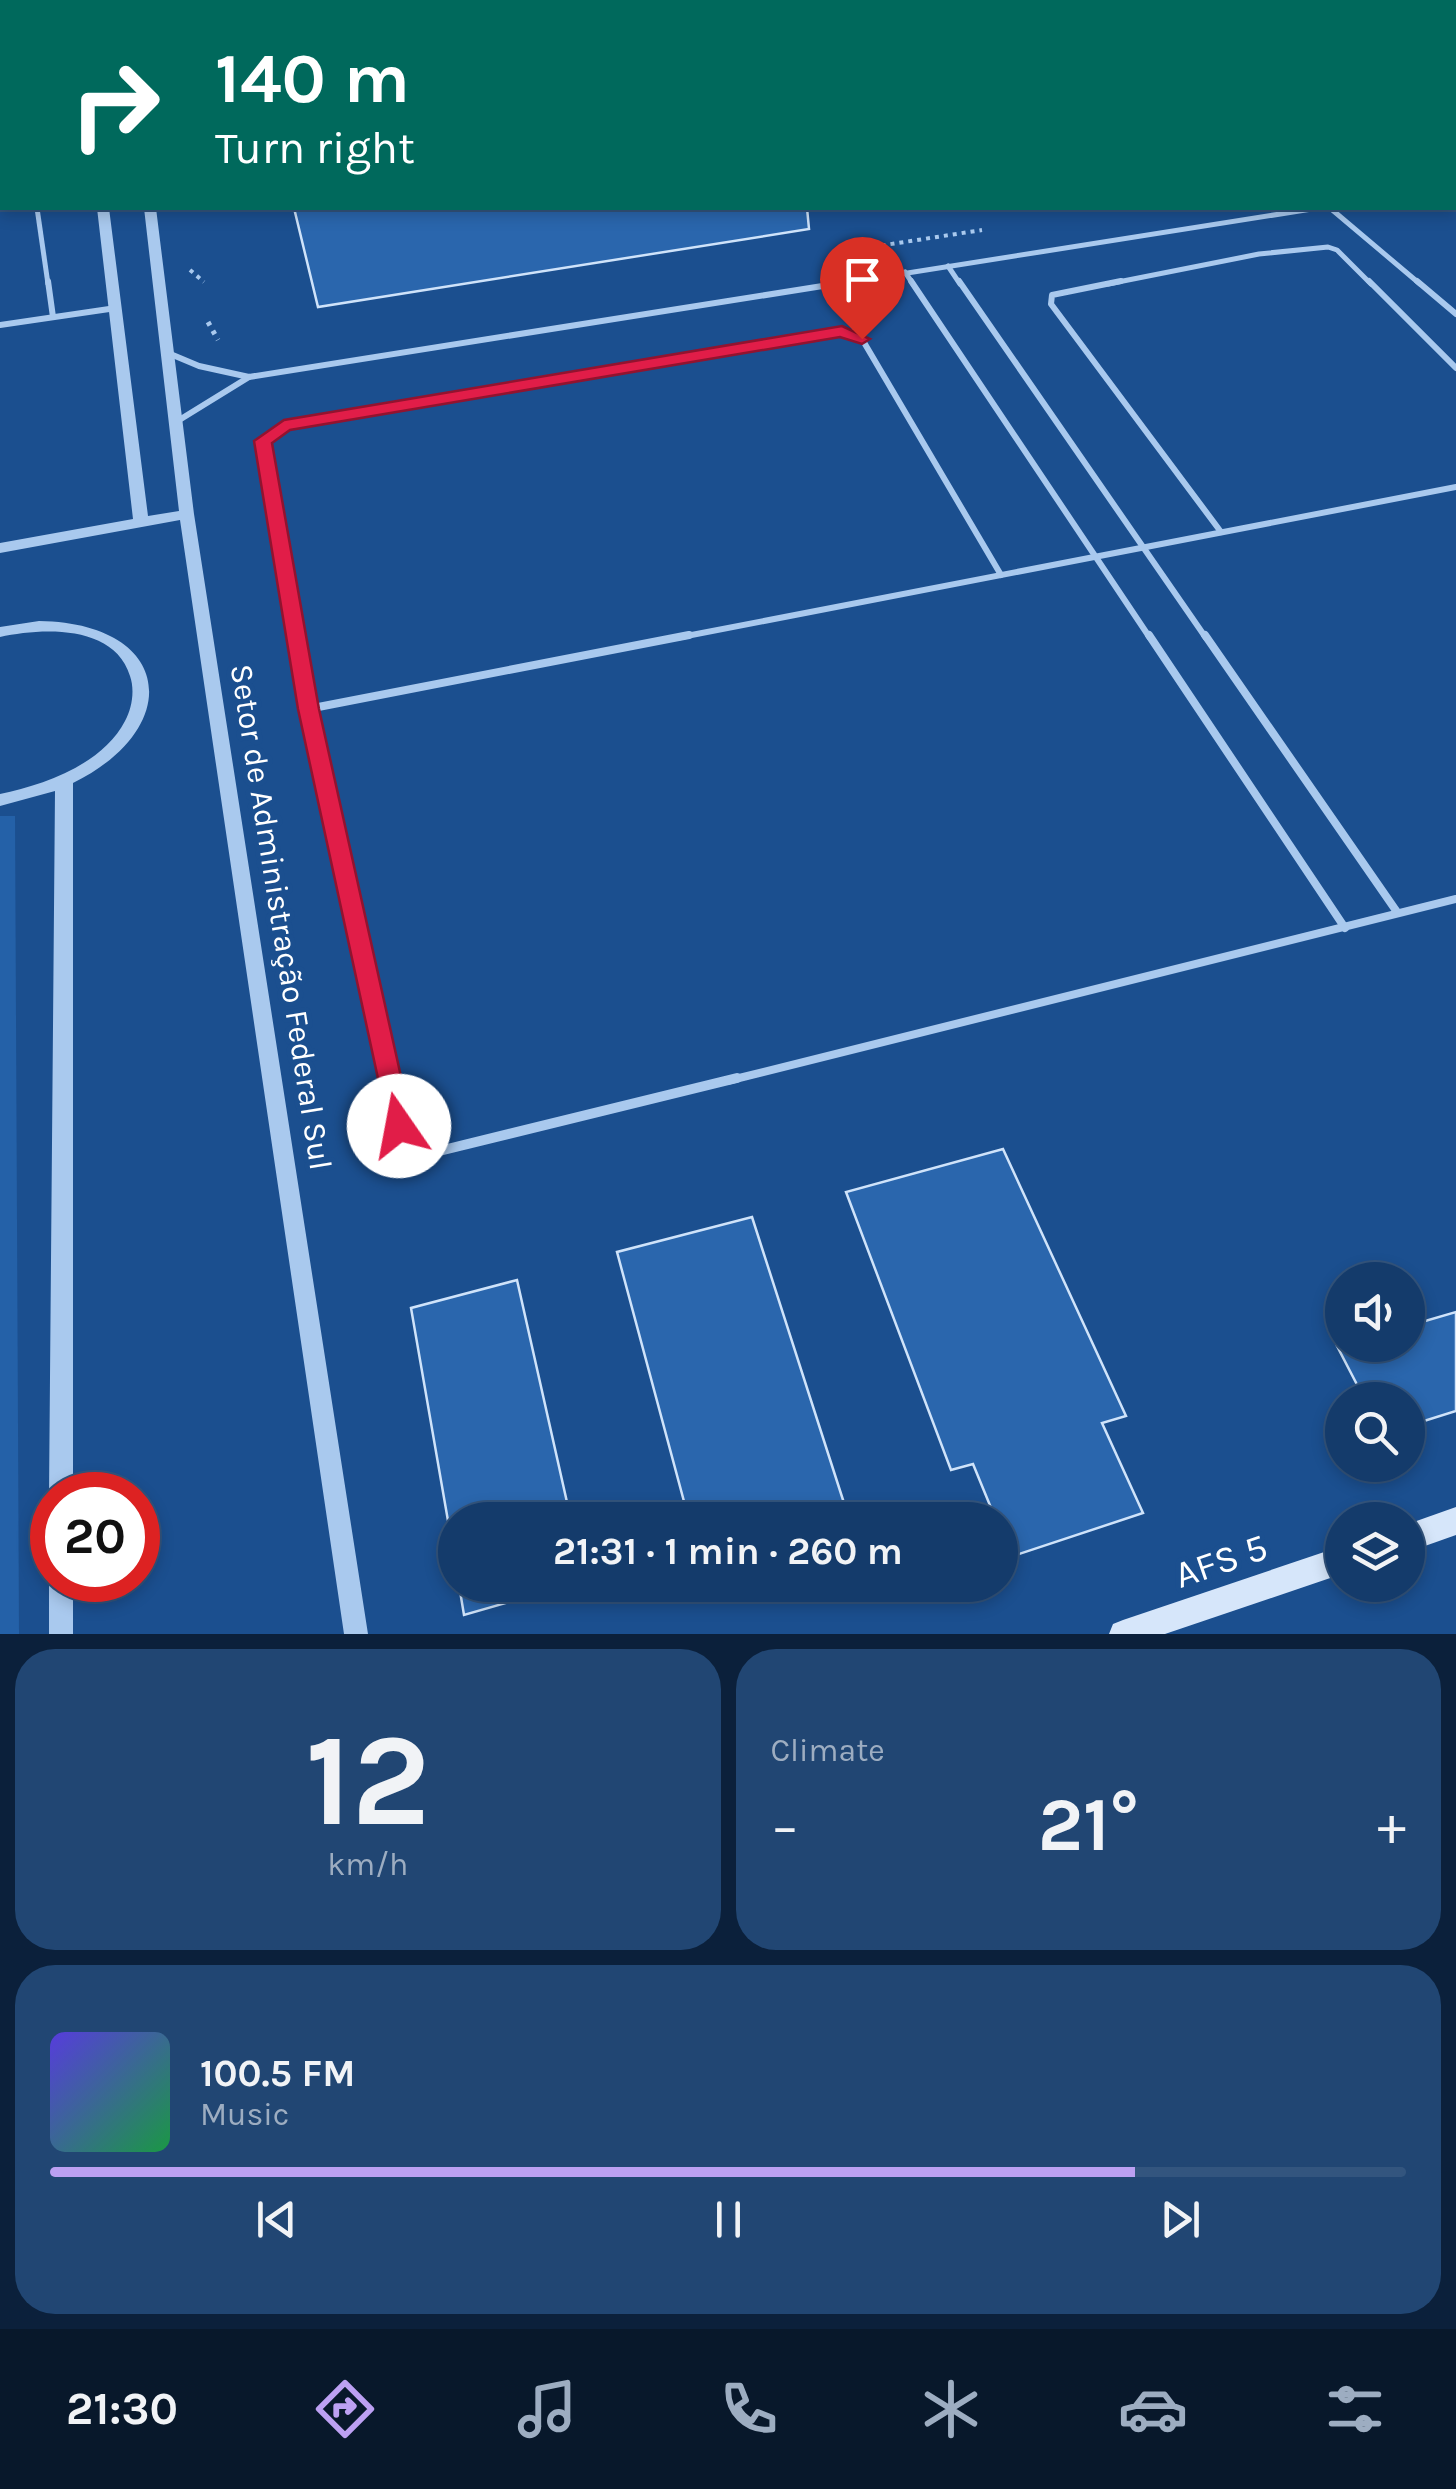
<!DOCTYPE html>
<meta charset="utf-8">
<style>
:root{--surface:#143b6b;--page:#214673;--text:#f1f3f6;--muted:#9dadc1;--line:#33557e;--accent:#bca0f2}
body{margin:0;font-family:Karla,sans-serif;background:var(--page);color:var(--text);height:100vh;display:flex;flex-direction:column;font-size:38px;white-space:nowrap}
*{box-sizing:border-box;margin:0}
p{font-size:32px;color:var(--muted)}
.icon{flex:none;width:55px;height:55px;fill:none;stroke:currentColor;stroke-width:2;stroke-linecap:round;stroke-linejoin:round}
.map{position:relative;height:1634px;overflow:hidden}
.side{display:flex;flex-direction:column;gap:15px;padding:15px;background:#0b203b;flex:1}
.side>*{flex:none}
.hud{position:absolute;left:0px;top:0px;width:1458px;height:210px;box-shadow:0 5px 15px #0003,0 0 0 2px var(--line);background:#00695c;color:#fff;overflow:hidden}
.fabs{position:absolute;left:1325px;top:1262px;display:grid;gap:20px}
.fabs a{display:grid;place-items:center;width:100px;height:100px;border-radius:50%;background:var(--surface);box-shadow:0 5px 15px #0003,0 0 0 2px var(--line);font-size:50px}
.speed{position:absolute;left:30px;top:1472px;display:flex;gap:20px;font-size:50px;font-weight:700;text-align:center}
.speed>*{display:grid;place-content:center;width:130px;height:130px;border-radius:50%;background:var(--surface);box-shadow:0 5px 15px #0003,0 0 0 2px var(--line);line-height:1}
.speed .limit{border:15px solid #d22;background:#fff;color:#111}
.pin{position:absolute;display:grid;place-items:center;width:85px;height:85px;color:#fff;margin:-102px -42px;border-radius:50% 50% 50% 0;rotate:-45deg;box-shadow:0 0 10px #0007}
.pin .icon{rotate:45deg}
.me{position:absolute;width:110px;margin:-55px;rotate:348deg;stroke-linejoin:round;filter:drop-shadow(0 0 8px #0008)}
.turn{display:flex;align-items:center;gap:35px;height:210px;padding:0 50px;font-size:45px}
.turn .icon{width:130px;height:130px;stroke-width:2.5}
.turn b{display:block;font-size:70px;line-height:85px}
.big{font-size:75px;font-weight:700;line-height:1.1}
.side .card{flex:1;display:flex;flex-direction:column;justify-content:center;gap:15px;min-width:0;padding:0 35px;border-radius:40px;background:var(--page)}
.side .dial{align-items:center;gap:0}
.dial b{font-size:130px;line-height:1}
.song{display:flex;align-items:center;gap:30px}
.cover{width:120px;height:120px;border-radius:15px;background:linear-gradient(135deg,hsl(250 70% 55%),hsl(140 70% 35%))}
.played{height:10px;border-radius:5px;background:linear-gradient(90deg,var(--accent) 80%,var(--line) 80%)}
.keys{display:flex;justify-content:space-around;direction:ltr}
.heat{display:flex;justify-content:space-between;align-items:center;font-size:55px;direction:ltr}
.side .tiles{flex:1;display:grid;gap:15px;grid-template-columns:1fr 1fr}
.card:last-child{grid-column:span 2}
.trip{position:absolute;left:438px;top:1502px;width:580px;height:100px;border-radius:50px;background:var(--surface);box-shadow:0 5px 15px #0003,0 0 0 2px var(--line);font-weight:700;line-height:100px;text-align:center}
.tab-bar{display:flex;height:160px;justify-content:space-around;align-items:center;background:#08182b;color:var(--muted)}
.tab-bar .icon{width:70px;height:70px}
.tab-bar .selected{color:var(--accent)}
.tab-bar b{font-size:45px;color:var(--text)}
.map>svg:first-child{display:block}
</style>
<div class="map">
<svg width="1456" height="1634" viewBox="0 0 1456 1634">
<rect width="100%" height="100%" fill="#1b4f8f"/>
<!-- green -->
<polygon fill="#2461a8" points="0,816 15,816 19,1634 0,1634"/>
<!-- building -->
<g fill="#2a66ad" stroke="#cfe3fa" stroke-width="2.5">
<polygon points="294,208 807,208 809,229 318,307"/>
<polygon points="1003,1149 1126,1416 1102,1423 1143,1513 1010,1557 1000,1520 996,1520 973,1464 951,1470 846,1192"/>
<polygon points="752,1217 844,1503 786,1520 689,1520 617,1252"/>
<polygon points="517,1280 571,1520 455,1520 455,1561 411,1308"/>
<polygon points="1456,1312 1456,1411 1408,1426 1408,1400 1365,1400 1337,1346 1408,1345 1408,1326"/>
<polygon points="459,1585 568,1585 464,1615"/>
</g>
<g fill="none" stroke-linecap="round" stroke-linejoin="round">
<!-- path-far1 -->
<g stroke="#a9c9ee" stroke-width="4" stroke-dasharray="4 5" stroke-linecap="butt">
<polyline points="264,2 274,0"/>
<polyline points="846,251 982,230"/>
<polyline points="190,270 204,282"/>
</g>
<!-- path -->
<polyline stroke="#a9c9ee" stroke-width="5" stroke-dasharray="4 6" stroke-linecap="butt" points="208,322 218,340"/>
<!-- service-far3 -->
<g stroke="#a9c9ee" stroke-width="5">
<polyline points="681,0 685,2"/>
<polyline points="37,208 48,284"/>
<polyline points="1330,208 1420,284"/>
<polyline points="948,266 960,284"/>
<polyline points="905,272 913,284"/>
<polyline points="838,284 1318,208"/>
<polyline points="1108,284 1259,254 1328,247 1337,250 1371,284"/>
</g>
<!-- service-far2 -->
<g stroke="#a9c9ee" stroke-width="6">
<polyline points="48,281 53,317"/>
<polyline points="911,281 1150,638"/>
<polyline points="959,281 1206,638"/>
<polyline points="1121,281 1052,295 1051,304 1221,532"/>
<polyline points="1369,281 1456,368"/>
<polyline points="1417,281 1456,314"/>
<polyline points="0,325 116,308"/>
<polyline points="168,353 199,366 249,377 854,281"/>
<polyline points="176,422 249,377"/>
<polyline points="296,638 263,441 291,424 345,413 851,332 862,339 1001,575"/>
<polyline points="676,638 1456,487"/>
</g>
<!-- service-far1 -->
<g stroke="#a9c9ee" stroke-width="8">
<polyline points="296,635 308,709 389,1081"/>
<polyline points="1149,635 1345,928"/>
<polyline points="1205,635 1397,912"/>
<polyline points="308,709 689,635"/>
<polyline points="727,1081 1456,899"/>
</g>
<!-- service -->
<polyline stroke="#a9c9ee" stroke-width="10" points="389,1078 399,1126 408,1146 427,1154 737,1078"/>
<!-- tertiary -->
<g fill="#a9c9ee" fill-rule="evenodd">
<polygon points="97,208 109,208 148,516 179,511 144,208 156,208 194,514 368,1634 344,1634 180,520 0,553 0,543 133,519"/>
<path d="M39,621C172,623 186,727 73,783V1495H52V1503L49,1495L55,791L0,806V794C44,785 103,764 125,721C132,708 135,690 130,676C114,624 42,628 0,637V627Z"/>
<polygon points="52,1571 52,1580 73,1580 73,1634 49,1634 49,1580"/>
</g>
<!-- secondary -->
<g fill="#d6e6fa" fill-rule="evenodd">
<rect x="0" y="82" width="2" height="8"/>
<polygon points="1456,1507 1456,1535 1408,1552 1408,1524"/>
<polygon points="1342,1546 1342,1574 1165,1634 1109,1634 1113,1624 1123,1620"/>
</g>
</g>
<!-- route -->
<polygon fill="#e11d48" stroke="#92132f" stroke-width="2.5" points="842,326 870,339 862,344 840,337 290,430 272,443 319,709 412,1126 409,1134 399,1138 390,1134 298,709 254,441 284,420"/>
<g text-anchor="middle" dominant-baseline="central" stroke-width="10" stroke-linejoin="round" paint-order="stroke">
<!-- street labels -->
<g font-size="32" fill="#fff" stroke="#1b4f8f">
<text transform="translate(281 917) rotate(81)">Setor de Administração Federal Sul</text>
</g>
<!-- near-street labels -->
<g font-size="38" fill="#fff" stroke="#1b4f8f">
<text transform="translate(1221 1561) rotate(-19)">AFS 5</text>
</g>
</g>
</svg>
<div class="fabs">
<a><svg class="icon" aria-label="sound" viewBox="0 0 24 24"><path d="M4 9h4l5-4v14l-5-4H4zM17 9q2 3 0 6"/></svg></a>
<a><svg class="icon" aria-label="search" viewBox="0 0 24 24"><circle cx="10" cy="10" r="6"/><path d="M15 15l6 6"/></svg></a>
<a><svg class="icon" aria-label="layers" viewBox="0 0 24 24"><path d="M12 4l9 5-9 5-9-5zM3 14l9 5 9-5"/></svg></a>
</div>
<div class="speed"><div class="limit">20</div></div>
<div class="pin" style="left:862px;top:339px;background:#d93025"><svg class="icon" aria-label="arrive" viewBox="0 0 24 24"><path d="M6 21V4h12l-3 4 3 4H6"/></svg></div>
<svg class="me" style="left:399px;top:1126px" viewBox="-20 -20 40 40"><circle r="19" fill="#fff"/><path d="M0-13L10 11 0 6-10 11z" fill="#e11d48"/></svg>
<div class="trip">21:31 · 1 min · 260 m</div>
<div class="hud">
<div class="turn"><svg class="icon" aria-label="right" viewBox="0 0 24 24"><path d="M7 20v-9h11M14 6l5 5-5 5"/></svg><div><b>140 m</b>Turn right</div></div>
</div>
</div>
<section class="side">
<div class="tiles">
<div class="card dial"><b>12</b><p>km/h</p></div>
<div class="card"><p>Climate</p>
<div class="heat"><a>−</a><b class="big">21°</b><a>+</a></div>
</div>
<div class="card">
<div class="song"><i class="cover"></i><div><b>100.5 FM</b><p>Music</p></div></div>
<div class="played"></div>
<div class="keys"><svg class="icon" aria-label="previous" viewBox="0 0 24 24"><path d="M18 5L8 12l10 7zM5 5v14"/></svg><svg class="icon" aria-label="pause" viewBox="0 0 24 24"><path d="M8 5v14M16 5v14"/></svg><svg class="icon" aria-label="next" viewBox="0 0 24 24"><path d="M6 5l10 7-10 7zM19 5v14"/></svg></div>
</div>
</div>
</section>
<nav class="tab-bar">
<b>21:30</b>
<svg class="icon selected" aria-label="directions" viewBox="0 0 24 24"><path d="M12 3l9 9-9 9-9-9zM9 14v-3h6M13 9l2 2-2 2"/></svg>
<svg class="icon" aria-label="music" viewBox="0 0 24 24"><path d="M9 18V5l10-2v13"/><circle cx="6" cy="18" r="3"/><circle cx="16" cy="16" r="3"/></svg>
<svg class="icon" aria-label="phone" viewBox="0 0 24 24"><path d="M5 4h4l2 5-3 2q2 4 5 5l2-3 5 2v4C11 20 4 13 5 4z"/></svg>
<svg class="icon" aria-label="climate" viewBox="0 0 24 24"><path d="M12 3v18M4 7l16 10M4 17L20 7"/></svg>
<svg class="icon" aria-label="car" viewBox="0 0 24 24"><path d="M5 17H2v-5l4-1 3-4h7l3 4 3 1v5h-3M9 17h6M6 11h13"/><circle cx="7" cy="17" r="2"/><circle cx="17" cy="17" r="2"/></svg>
<svg class="icon" aria-label="filters" viewBox="0 0 24 24"><path d="M4 7h16M4 17h16"/><circle cx="9" cy="7" r="2"/><circle cx="15" cy="17" r="2"/></svg>
</nav>
